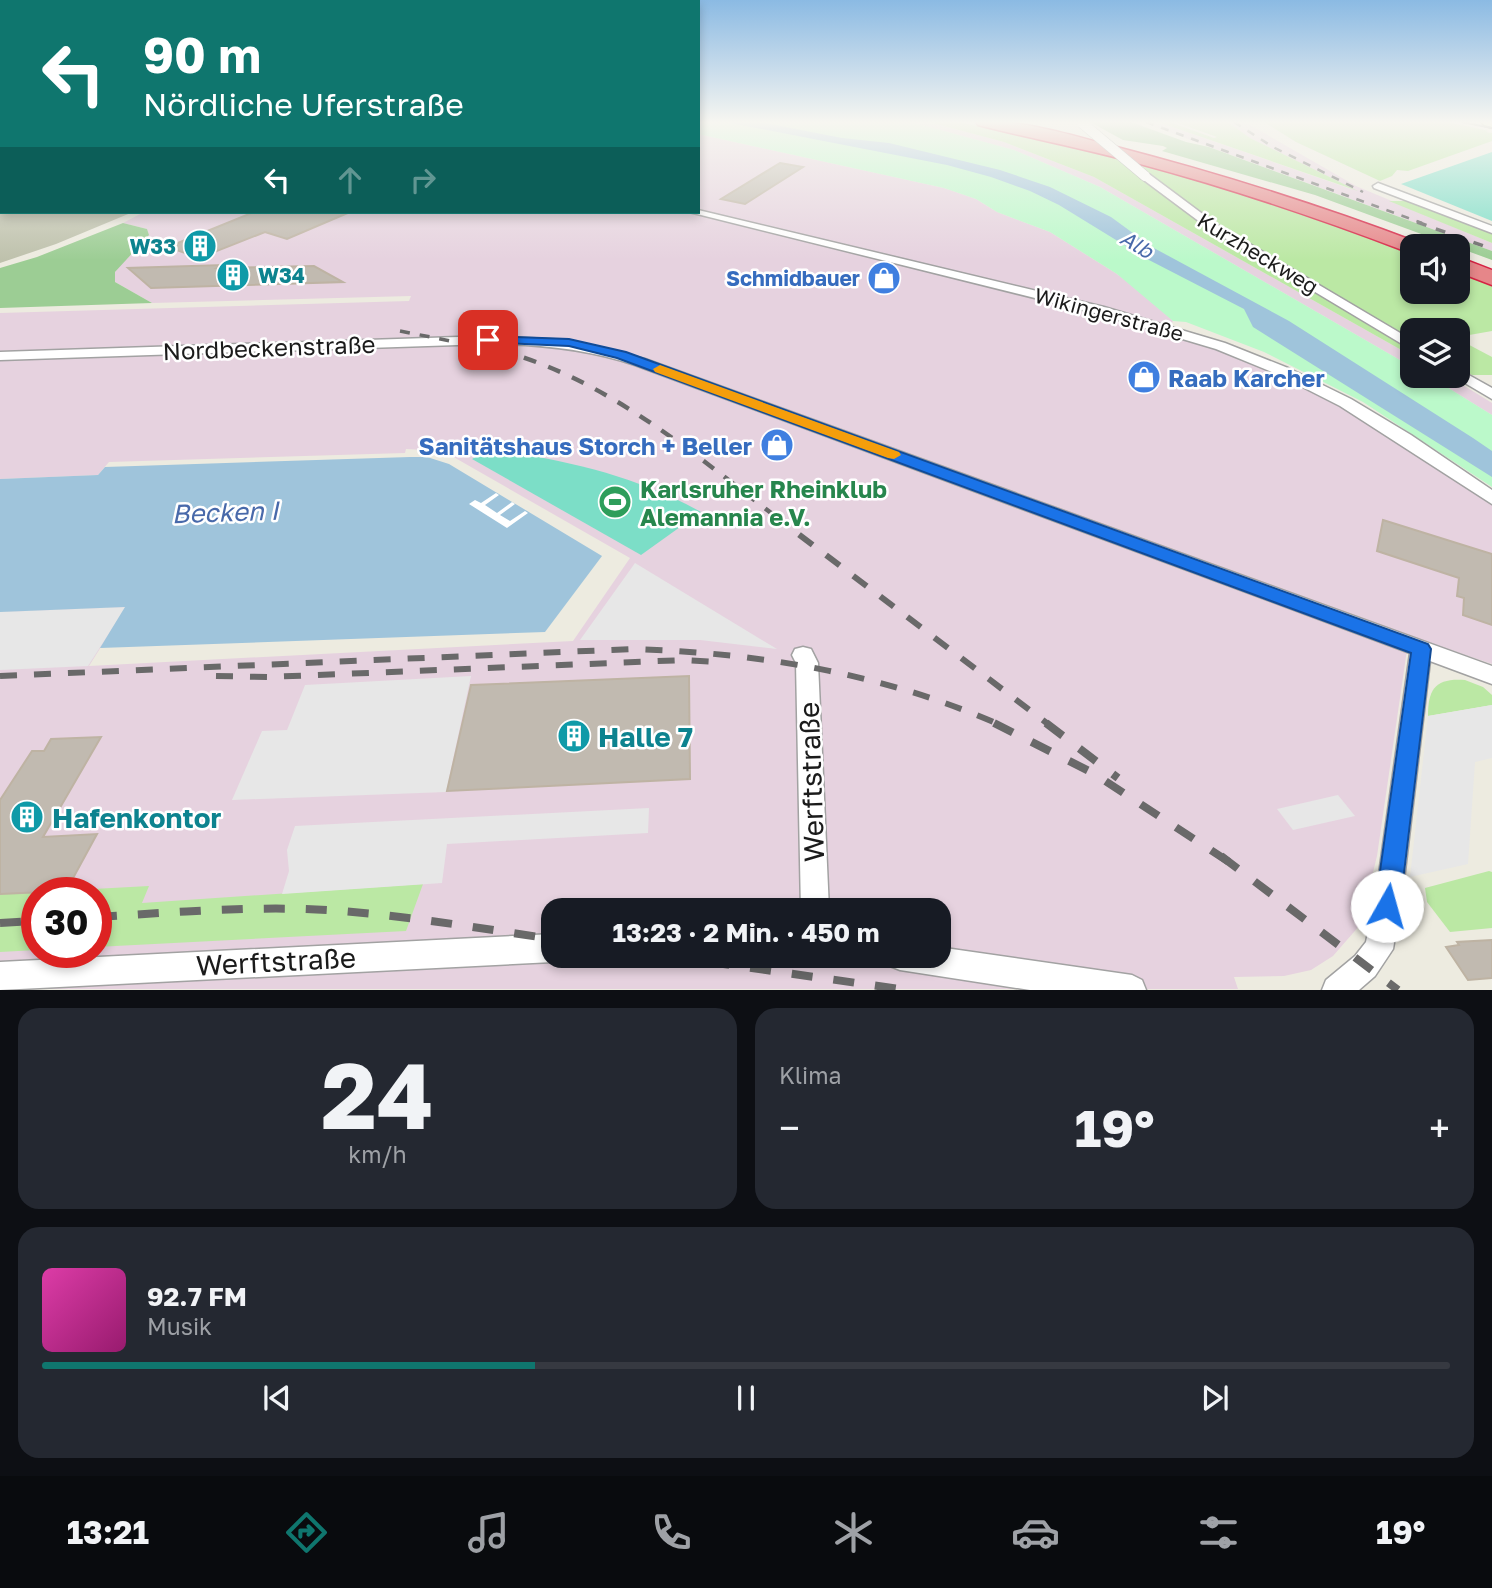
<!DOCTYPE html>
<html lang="de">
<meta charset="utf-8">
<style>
:root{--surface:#171b24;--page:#242831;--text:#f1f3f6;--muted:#9ea1a6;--line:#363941;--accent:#0f766e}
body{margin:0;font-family:"Golos Text",sans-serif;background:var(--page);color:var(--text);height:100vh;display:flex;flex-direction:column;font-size:26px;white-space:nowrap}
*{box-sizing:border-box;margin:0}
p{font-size:23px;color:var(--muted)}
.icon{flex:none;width:38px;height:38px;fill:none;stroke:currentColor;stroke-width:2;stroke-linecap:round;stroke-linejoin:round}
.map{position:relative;height:990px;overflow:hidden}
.details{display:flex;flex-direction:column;gap:18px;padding:18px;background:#0d0f14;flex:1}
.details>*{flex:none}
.top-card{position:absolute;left:0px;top:0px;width:700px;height:214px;box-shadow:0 4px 10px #0003;background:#0f766e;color:#fff;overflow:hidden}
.buttons{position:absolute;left:1400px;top:234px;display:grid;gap:14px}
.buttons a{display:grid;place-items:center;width:70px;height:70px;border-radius:14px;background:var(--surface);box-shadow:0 4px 10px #0003;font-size:35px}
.speed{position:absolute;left:21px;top:877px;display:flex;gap:14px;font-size:35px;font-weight:700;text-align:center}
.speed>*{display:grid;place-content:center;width:91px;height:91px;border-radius:50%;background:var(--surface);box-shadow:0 4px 10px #0003;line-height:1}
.speed .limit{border:10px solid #d22;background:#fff;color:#111}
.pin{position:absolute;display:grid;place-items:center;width:60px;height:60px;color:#fff;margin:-30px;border-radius:14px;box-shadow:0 4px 10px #0006}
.me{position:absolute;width:77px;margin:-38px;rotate:7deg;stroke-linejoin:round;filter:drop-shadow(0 0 5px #0008)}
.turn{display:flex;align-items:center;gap:24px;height:147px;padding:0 28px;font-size:32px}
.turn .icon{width:91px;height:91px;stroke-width:2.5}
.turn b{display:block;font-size:49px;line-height:60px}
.lanes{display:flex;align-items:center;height:66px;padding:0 28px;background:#0003;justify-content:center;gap:35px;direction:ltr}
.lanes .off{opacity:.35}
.big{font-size:52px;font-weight:700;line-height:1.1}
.details .widget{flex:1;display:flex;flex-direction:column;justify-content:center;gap:10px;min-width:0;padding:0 24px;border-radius:21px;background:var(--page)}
.details .dial{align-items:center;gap:0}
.dial b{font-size:91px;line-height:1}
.song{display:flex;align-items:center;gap:21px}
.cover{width:84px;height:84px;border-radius:10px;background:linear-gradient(135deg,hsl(320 70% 55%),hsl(320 70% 35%))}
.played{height:7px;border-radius:4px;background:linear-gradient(90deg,var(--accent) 35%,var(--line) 35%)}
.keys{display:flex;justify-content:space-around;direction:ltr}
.heat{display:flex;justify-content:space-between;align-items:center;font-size:38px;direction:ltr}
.details .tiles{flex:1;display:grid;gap:18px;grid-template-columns:1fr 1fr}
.widget:last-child{grid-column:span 2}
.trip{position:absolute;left:541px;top:898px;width:410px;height:70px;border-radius:21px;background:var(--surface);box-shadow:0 4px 10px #0003;font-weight:700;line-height:70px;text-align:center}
.tab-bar{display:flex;height:112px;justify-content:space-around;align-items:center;background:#090b0e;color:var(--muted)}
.tab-bar .icon{width:49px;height:49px}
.tab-bar .on{color:var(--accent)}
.tab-bar b{font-size:32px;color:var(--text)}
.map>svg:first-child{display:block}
</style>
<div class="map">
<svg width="1492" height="990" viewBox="0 0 1492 990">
<rect width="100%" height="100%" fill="#edebe0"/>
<!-- industrial -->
<g fill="#e6d2df" fill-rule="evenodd">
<polygon points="911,122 929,122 1004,142 1094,177 1412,356 1412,367 1100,187 1014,150"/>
<polygon points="1142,122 1158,122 1351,189 1250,138 1228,122 1245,122 1356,186 1492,243 1492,251"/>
<path d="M698,134L944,188L976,199L997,212L1050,232L1117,274L1152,301L1173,321L1169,328L1321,390L1492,503V664L1409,636L1377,856L1360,925L1333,956L1311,970L1284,976L1234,977L1238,989H0V612L126,607L89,666L573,641L630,558L443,451L406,449L405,453L109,462L98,475L0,479V313L409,301L411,296L152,303L115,282V272L147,229L123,223L144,212H698ZM37,892H96V952H37ZM553,910H938V956H553Z"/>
<polygon points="1429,376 1448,376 1453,379 1492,403 1492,415"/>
</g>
<!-- construction -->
<polygon fill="#bec1ac" points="0,122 2,212 133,212 56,244 0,263"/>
<!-- grass -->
<g fill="#bbe8a4">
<polygon points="929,122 959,122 1120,156 1166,198 1196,220 1412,349 1412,356 1094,177 1004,142"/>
<polygon points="1158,122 1170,122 1214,138 1217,137 1175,122 1228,122 1250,138 1358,191"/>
<polygon points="1264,122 1448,122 1489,131 1486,132 1492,133 1492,141 1408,171 1397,170 1392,176 1380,181 1296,142"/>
<polygon points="1136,160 1323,219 1412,253 1412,292 1458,292 1458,271 1492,284 1492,331 1458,337 1458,331 1412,331 1412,341 1218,227 1165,189"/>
<polygon points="1389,201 1410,201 1492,232 1492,243"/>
<polygon points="1458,339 1492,357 1492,375 1472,375 1458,367"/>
<path d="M1465,680L1483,687L1492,695V705L1428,716C1428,688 1436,678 1465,680Z"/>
<polygon points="1489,871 1492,872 1492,928 1450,932 1427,902 1425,888"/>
<polygon points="423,884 406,931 96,947 96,892 37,892 37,950 0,952 0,894 149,886 142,903"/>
</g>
<!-- forest -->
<g fill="#9ccd94">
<polygon points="1090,122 1131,122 1186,142 1209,147 1492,251 1492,260 1315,195 1162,151 1167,148 1163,146 1123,140"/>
<polygon points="123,223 147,229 149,235 115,272 115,282 152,303 0,308 0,268 37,257"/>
</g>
<!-- park -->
<polygon fill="#bbf9ca" points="698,122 911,122 1014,150 1100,187 1412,367 1412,376 1429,376 1492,415 1492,487 1363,402 1264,352 1186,322 1173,321 1117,274 1050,232 997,212 976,199 944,188 698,134"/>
<!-- pitch -->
<g fill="#7cdec7">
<polygon points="1492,152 1492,221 1401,184"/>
<path d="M490,449C565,460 634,475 701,512L641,555L472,459Z"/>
</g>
<!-- parking -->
<g fill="#e7e7e7">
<polygon points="635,563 777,649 700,640 580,640"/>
<polygon points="126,607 88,666 0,670 0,612"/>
<polygon points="471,676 446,792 232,800 262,731 287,730 305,685"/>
<polygon points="1492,705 1492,758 1475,762 1468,864 1410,877 1428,716"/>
<polygon points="1338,795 1355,816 1293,830 1277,809"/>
<polygon points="649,808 648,833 447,844 442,883 282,894 289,871 287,850 295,826"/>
</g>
<!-- water -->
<g fill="#9fc4db">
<polygon points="726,122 759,122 842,138 889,143 1000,170 1050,187 1111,217 1152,247 1289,321 1473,438 1492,451 1492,477 1253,327 1244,309 1147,259 1059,205 1030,191 991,177 947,165"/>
<polygon points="410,457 427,457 449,464 602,556 545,632 100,648 125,607 0,612 0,479 98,475 105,467"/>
</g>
<!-- pier -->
<polygon fill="#fff" points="496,493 499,495 485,505 497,513 512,502 515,504 500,515 510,521 525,511 528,513 507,528 469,504 475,500 481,503"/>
<!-- building -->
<g fill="#c1bab0" stroke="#beb3a3" stroke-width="2">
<polygon points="780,163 803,167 745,204 721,199"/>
<polygon points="254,212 350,212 287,239 265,232 199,258 168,247"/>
<polygon points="222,265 217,268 314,266 343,282 151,288 128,268"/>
<polygon points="1383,520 1492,554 1492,625 1463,615 1464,598 1457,596 1459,578 1377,551"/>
<polygon points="689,676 690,779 447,791 471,685"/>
<polygon points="101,737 43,837 97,834 66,891 0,894 0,800 32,751 44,751 51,739"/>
<polygon points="1492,940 1492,978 1468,980 1446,947 1459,945 1457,942"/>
</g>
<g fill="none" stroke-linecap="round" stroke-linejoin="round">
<defs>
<g id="street">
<polygon points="1141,174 1149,174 1216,224 1412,340 1412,350 1208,228 1141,178"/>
<polygon points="1378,183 1492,226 1492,233 1374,188 1373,186"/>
<polygon points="698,210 1104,307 1225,343 1288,368 1351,399 1411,435 1492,490 1492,504 1340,406 1277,374 1216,349 1095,313 689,212"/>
<path d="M488,336L565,340L645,359L1492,666V684L1430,661L1403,888L1393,949L1375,976L1359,990H1322L1326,980L1355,956L1366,942L1377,888L1410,653L635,365C587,349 539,344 488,344L0,360V352Z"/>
<polygon points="1458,369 1492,388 1492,399 1453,376 1458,376"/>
<polygon points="803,647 811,649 818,663 829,910 801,910 796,663 792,655 795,649"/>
<polygon points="553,934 553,956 564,956 553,962 0,990 0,962"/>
<polygon points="938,947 1132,975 1142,980 1146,990 1030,990 900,970 890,966 886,956 938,956"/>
</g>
<polygon id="secondary" points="1482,122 1492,122 1492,127 1484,125"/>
<g id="highway">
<path d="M976,122C1022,119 1069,135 1113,146C1217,173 1319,205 1419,243L1422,247H1412V253L1405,251C1318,218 1230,188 1140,164C1087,149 1032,139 978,125Z"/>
<polygon points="1458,257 1492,270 1492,285 1458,272"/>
</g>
</defs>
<!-- street casing -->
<use href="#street" stroke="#a2a2a2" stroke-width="3"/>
<!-- secondary casing -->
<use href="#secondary" stroke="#537004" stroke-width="4"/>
<!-- highway casing -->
<use href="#highway" stroke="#d62243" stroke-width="3"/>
<!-- street -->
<use href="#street" fill="#fff" fill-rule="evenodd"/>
<!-- secondary -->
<use href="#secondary" fill="#eaf9b2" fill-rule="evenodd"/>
<!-- highway -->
<use href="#highway" fill="#e68689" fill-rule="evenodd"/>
<!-- tram -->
<polyline stroke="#696969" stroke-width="2" points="1462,122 1492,128"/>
<!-- rail-far4 -->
<g stroke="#696969" stroke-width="2.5" stroke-dasharray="8 8" stroke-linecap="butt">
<polyline points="1146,122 1422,223"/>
<polyline points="1234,122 1273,147 1363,192"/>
</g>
<!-- rail-far3 -->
<g stroke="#696969" stroke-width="3.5" stroke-dasharray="10 10" stroke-linecap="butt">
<polyline points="1417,222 1492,249"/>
<polyline points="400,331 506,352"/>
</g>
<!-- rail-far2 -->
<path stroke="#696969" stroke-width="4.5" stroke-dasharray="13 13" stroke-linecap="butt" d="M499,350C606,379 689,450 775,516"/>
<!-- rail-far1 -->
<g stroke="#696969" stroke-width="6" stroke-dasharray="17 17" stroke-linecap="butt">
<polyline points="772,514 1048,724"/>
<path d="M0,676L633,649C760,653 881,673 998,724"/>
<polyline points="216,676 268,677 685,660 719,662"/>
</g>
<!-- rail -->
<g stroke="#696969" stroke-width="8" stroke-dasharray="21 21" stroke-linecap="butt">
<polyline points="994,723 1093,773 1229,862"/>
<polyline points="1046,723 1118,778"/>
<polyline points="1221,856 1398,990"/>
<path d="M96,917C165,913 235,907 304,909C388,912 470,927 553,939"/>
<polyline points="0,923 37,921"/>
<polyline points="667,956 906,990"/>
</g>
<defs>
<polyline id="street-bridge" points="1082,123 1145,176"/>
</defs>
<!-- street-bridge casing -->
<use href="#street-bridge" stroke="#a2a2a2" stroke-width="11" stroke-linecap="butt"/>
<!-- street-bridge -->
<use href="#street-bridge" stroke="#fff" stroke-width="10"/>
</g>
<!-- sky -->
<linearGradient id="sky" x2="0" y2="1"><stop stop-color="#8bbae3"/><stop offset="0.47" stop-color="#f7f6f1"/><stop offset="1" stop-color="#f7f6f1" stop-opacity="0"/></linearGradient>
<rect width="1492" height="260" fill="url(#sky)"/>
<!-- route -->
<polygon fill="#1a73e8" stroke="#114b97" stroke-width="2" points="488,336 569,339 626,352 1428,644 1431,649 1400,906 1396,915 1387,919 1378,915 1375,906 1411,653 617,358 569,346 484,342 484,337"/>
<!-- slow -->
<polygon fill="#f59e0b" points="660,365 899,452 901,455 894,459 888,458 655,372 653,369"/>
<!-- icons -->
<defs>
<symbol id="building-disc" viewBox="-11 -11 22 22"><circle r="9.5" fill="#0f9aa8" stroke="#fff"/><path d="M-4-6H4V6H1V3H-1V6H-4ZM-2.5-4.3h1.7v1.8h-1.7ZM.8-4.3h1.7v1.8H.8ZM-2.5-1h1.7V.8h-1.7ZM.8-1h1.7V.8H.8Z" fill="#fff"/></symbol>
<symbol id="shop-disc" viewBox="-11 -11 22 22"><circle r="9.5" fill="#3f7fe0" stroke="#fff"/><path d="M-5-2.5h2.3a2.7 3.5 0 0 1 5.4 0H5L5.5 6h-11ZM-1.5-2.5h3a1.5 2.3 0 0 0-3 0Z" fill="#fff"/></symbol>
<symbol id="stadium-disc" viewBox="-11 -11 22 22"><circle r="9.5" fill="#2e9e5b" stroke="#fff"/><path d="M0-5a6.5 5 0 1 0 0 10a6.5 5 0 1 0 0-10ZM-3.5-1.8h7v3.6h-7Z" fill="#fff"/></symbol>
</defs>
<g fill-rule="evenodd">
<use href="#building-disc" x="181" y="227" width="38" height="38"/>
<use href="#building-disc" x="214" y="256" width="38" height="38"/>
<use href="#shop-disc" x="865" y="259" width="38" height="38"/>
<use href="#shop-disc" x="1125" y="358" width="38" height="38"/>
<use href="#shop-disc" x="758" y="426" width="38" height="38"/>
<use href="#stadium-disc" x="596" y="483" width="38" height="38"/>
<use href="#building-disc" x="555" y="717" width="38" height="38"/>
<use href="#building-disc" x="8" y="798" width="38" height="38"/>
</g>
<g text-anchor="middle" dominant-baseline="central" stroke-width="5" stroke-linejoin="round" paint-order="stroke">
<!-- far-water labels -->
<g font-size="21" font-style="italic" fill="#4869aa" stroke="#fff">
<text transform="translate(1137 244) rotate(31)">Alb</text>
</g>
<!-- far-culture labels -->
<g font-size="21" font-weight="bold" fill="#0d838f" stroke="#fff" text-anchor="end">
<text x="176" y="246">W33</text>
<text x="258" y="275" text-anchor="start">W34</text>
</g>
<!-- far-street labels -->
<g font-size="21" fill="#1b1b1b" stroke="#fff">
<text transform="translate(1258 253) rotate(31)">Kurzheckweg</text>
<text transform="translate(1109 314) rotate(15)">Wikingerstraße</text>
</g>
<!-- far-shop labels -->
<g font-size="21" font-weight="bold" fill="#366cbe" stroke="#fff" text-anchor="end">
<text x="860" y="278">Schmidbauer</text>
</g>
<!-- street labels -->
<g font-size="24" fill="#1b1b1b" stroke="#fff">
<text transform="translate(269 347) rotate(-2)">Nordbeckenstraße</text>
</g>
<!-- shop labels -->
<g font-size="24" font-weight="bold" fill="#366cbe" stroke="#fff" text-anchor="start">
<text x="1168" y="377">Raab Karcher</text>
<text x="752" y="445" text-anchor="end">Sanitätshaus Storch + Beller</text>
</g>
<!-- leisure labels -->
<g font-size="24" font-weight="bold" fill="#27864d" stroke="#fff" text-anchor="start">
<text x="640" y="488">Karlsruher Rheinklub<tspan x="640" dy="28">Alemannia e.V.</tspan></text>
</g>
<!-- water labels -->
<g font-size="26" font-style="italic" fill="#4869aa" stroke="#fff">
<text transform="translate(225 512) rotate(-2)">Becken I</text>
</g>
<!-- near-culture labels -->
<g font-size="28" font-weight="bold" fill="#0d838f" stroke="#fff" text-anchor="start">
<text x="598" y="736">Halle 7</text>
<text x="52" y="817">Hafenkontor</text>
</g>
<!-- near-street labels -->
<g font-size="28" fill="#1b1b1b" stroke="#fff">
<text transform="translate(811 782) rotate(-92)">Werftstraße</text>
<text transform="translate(276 961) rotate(-3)">Werftstraße</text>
</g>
</g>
</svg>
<div class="buttons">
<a><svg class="icon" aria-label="sound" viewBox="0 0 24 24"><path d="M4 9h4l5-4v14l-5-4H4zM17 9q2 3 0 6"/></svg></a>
<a><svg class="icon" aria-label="layers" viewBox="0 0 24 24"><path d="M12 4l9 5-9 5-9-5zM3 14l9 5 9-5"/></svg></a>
</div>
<div class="speed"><div class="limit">30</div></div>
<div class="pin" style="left:488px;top:340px;background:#d93025"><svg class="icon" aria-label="arrive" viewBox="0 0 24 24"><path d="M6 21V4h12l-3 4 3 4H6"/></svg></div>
<svg class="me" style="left:1387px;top:906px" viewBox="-20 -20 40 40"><circle r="19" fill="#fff"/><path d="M0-13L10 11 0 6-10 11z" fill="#1a73e8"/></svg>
<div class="trip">13:23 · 2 Min. · 450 m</div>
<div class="top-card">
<div class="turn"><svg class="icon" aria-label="left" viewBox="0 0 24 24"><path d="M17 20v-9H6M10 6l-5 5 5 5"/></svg><div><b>90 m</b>Nördliche Uferstraße</div></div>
<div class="lanes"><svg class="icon" aria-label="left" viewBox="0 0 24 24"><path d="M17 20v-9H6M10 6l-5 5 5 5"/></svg><svg class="icon off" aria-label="ahead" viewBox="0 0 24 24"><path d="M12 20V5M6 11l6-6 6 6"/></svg><svg class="icon off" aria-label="right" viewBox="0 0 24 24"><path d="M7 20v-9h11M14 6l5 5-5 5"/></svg></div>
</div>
</div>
<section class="details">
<div class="tiles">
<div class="widget dial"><b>24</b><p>km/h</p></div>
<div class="widget"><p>Klima</p>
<div class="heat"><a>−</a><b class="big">19°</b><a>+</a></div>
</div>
<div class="widget">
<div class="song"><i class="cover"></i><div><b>92.7 FM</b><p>Musik</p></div></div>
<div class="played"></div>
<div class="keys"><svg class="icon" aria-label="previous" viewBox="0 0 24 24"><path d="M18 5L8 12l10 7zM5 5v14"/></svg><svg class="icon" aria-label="pause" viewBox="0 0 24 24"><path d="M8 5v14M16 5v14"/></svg><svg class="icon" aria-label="next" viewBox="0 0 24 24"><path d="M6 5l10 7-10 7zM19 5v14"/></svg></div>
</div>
</div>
</section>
<nav class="tab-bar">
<b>13:21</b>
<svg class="icon on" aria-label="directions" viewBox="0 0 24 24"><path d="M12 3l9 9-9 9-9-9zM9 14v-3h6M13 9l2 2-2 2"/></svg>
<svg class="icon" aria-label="music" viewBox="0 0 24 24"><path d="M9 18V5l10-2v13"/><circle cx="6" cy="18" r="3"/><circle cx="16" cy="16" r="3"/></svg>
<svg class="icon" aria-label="phone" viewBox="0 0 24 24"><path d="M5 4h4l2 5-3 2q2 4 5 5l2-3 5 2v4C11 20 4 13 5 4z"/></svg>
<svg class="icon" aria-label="climate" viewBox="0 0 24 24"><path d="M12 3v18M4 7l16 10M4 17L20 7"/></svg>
<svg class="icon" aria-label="car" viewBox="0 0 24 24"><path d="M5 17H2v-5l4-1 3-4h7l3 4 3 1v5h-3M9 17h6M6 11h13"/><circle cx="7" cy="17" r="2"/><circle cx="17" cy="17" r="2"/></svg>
<svg class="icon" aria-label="filters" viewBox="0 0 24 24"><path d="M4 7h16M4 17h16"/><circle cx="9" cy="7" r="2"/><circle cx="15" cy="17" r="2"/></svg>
<b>19°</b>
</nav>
